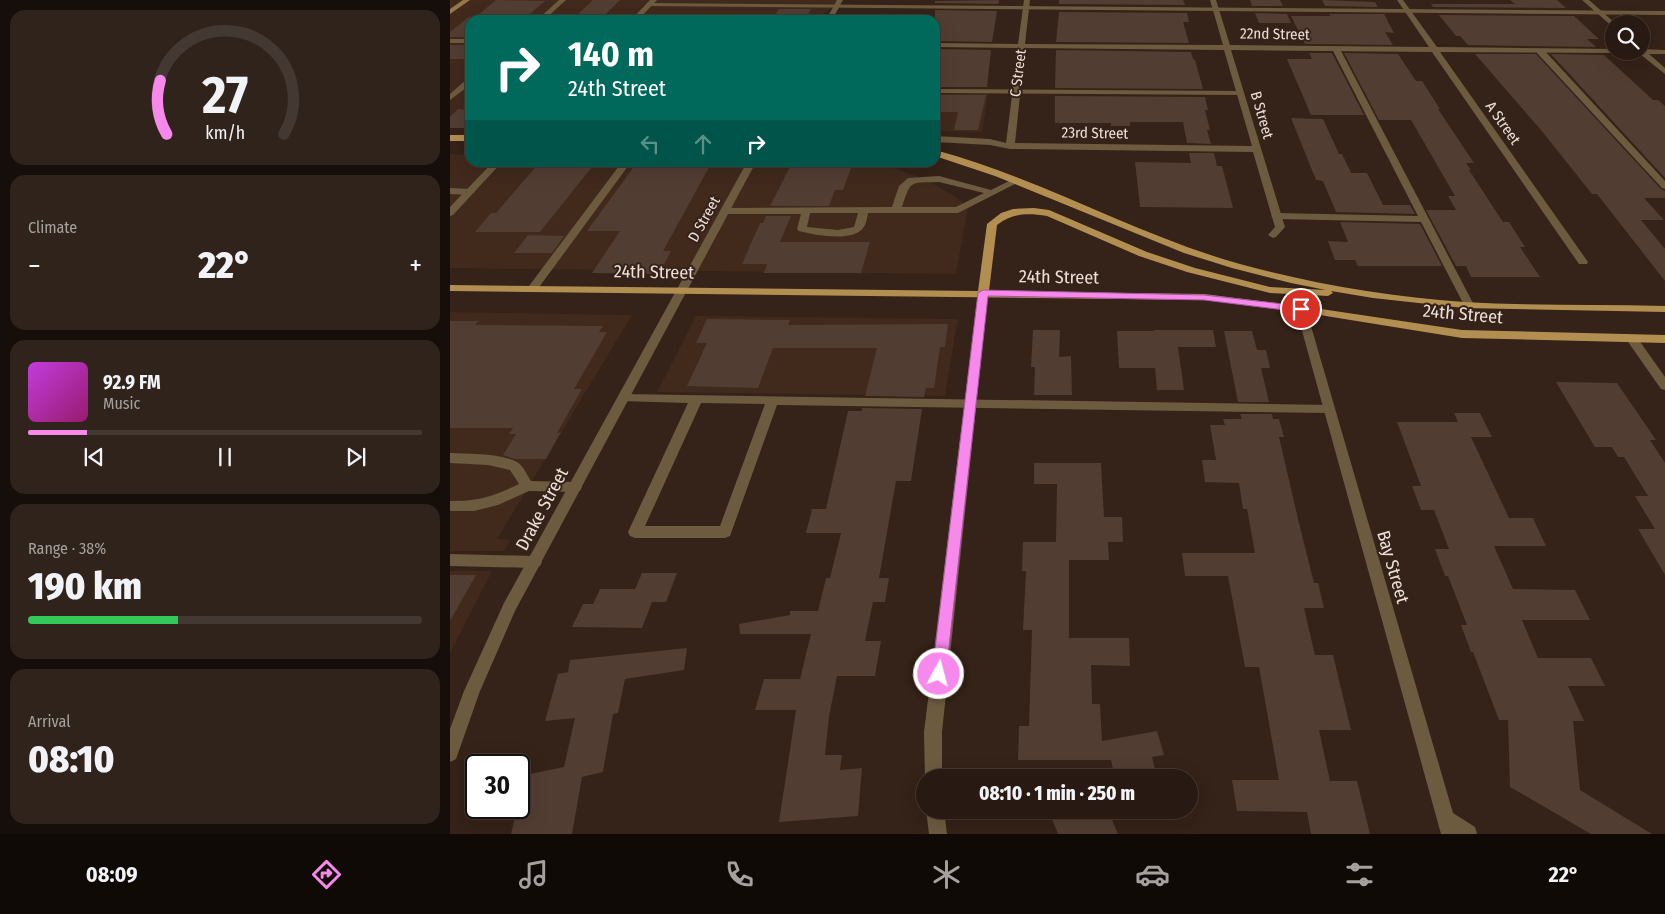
<!DOCTYPE html>
<meta charset="utf-8">
<style>
:root{--surface:#281a12;--page:#30231b;--text:#f1f3f6;--muted:#a5a19f;--line:#443832;--accent:#f788ec}
body{margin:0;font-family:"Fira Sans Condensed",sans-serif;background:var(--page);color:var(--text);height:100vh;display:flex;flex-direction:column;font-size:19px;white-space:nowrap}
*{box-sizing:border-box;margin:0}
p{font-size:16px;color:var(--muted)}
.icon{flex:none;width:28px;height:28px;fill:none;stroke:currentColor;stroke-width:2;stroke-linecap:round;stroke-linejoin:round}
.map{position:relative;flex:1;overflow:hidden}
.drawer{display:flex;flex-direction:column;gap:10px;padding:10px;background:#160e0a;width:450px}
.drawer>*{flex:none}
.top-card{position:absolute;left:15px;top:15px;width:475px;height:152px;border-radius:15px;box-shadow:0 5px 20px #0002,0 0 0 1px var(--line);background:#00695c;color:#fff;overflow:hidden}
.fabs{position:absolute;left:1155px;top:15px;display:grid;gap:10px}
.fabs a{display:grid;place-items:center;width:45px;height:45px;border-radius:50%;background:var(--surface);box-shadow:0 5px 20px #0002,0 0 0 1px var(--line);font-size:25px}
.speed{position:absolute;left:15px;top:754px;display:flex;gap:10px;font-size:25px;font-weight:700;text-align:center}
.speed>*{display:grid;place-content:center;width:65px;height:65px;border-radius:50%;background:var(--surface);box-shadow:0 5px 20px #0002,0 0 0 1px var(--line);line-height:1}
.speed .limit{border:2px solid #111;border-radius:8px;background:#fff;color:#111}
.pin{position:absolute;display:grid;place-items:center;width:42px;height:42px;color:#fff;margin:-21px;border:2px solid #fff;border-radius:50%;box-shadow:0 1px 5px #0007}
.me{position:absolute;width:55px;margin:-28px;rotate:7deg;stroke-linejoin:round;filter:drop-shadow(0 0 4px #0008)}
.turn{display:flex;align-items:center;gap:18px;height:105px;padding:0 20px;font-size:22px}
.turn .icon{width:65px;height:65px;stroke-width:2.5}
.turn b{display:block;font-size:35px;line-height:42px}
.lanes{display:flex;align-items:center;height:48px;padding:0 20px;background:#0003;justify-content:center;gap:25px;direction:ltr}
.lanes .off{opacity:.35}
.big{font-size:38px;font-weight:800;line-height:1.1}
.drawer .widget{flex:1;display:flex;flex-direction:column;justify-content:center;gap:8px;min-width:0;padding:0 18px;border-radius:15px;background:var(--page)}
.drawer .dial{align-items:center;gap:0}
.dial svg{height:130px;overflow:visible;fill:none;stroke:var(--line);stroke-width:7;stroke-linecap:round;text-anchor:middle}
.dial text{fill:var(--text);stroke:none}
.song{display:flex;align-items:center;gap:15px}
.cover{width:60px;height:60px;border-radius:8px;background:linear-gradient(135deg,hsl(290 70% 55%),hsl(320 70% 35%))}
.played{height:5px;border-radius:2px;background:linear-gradient(90deg,var(--accent) 15%,var(--line) 15%)}
.keys{display:flex;justify-content:space-around;direction:ltr}
.heat{display:flex;justify-content:space-between;align-items:center;font-size:28px;direction:ltr}
.charge{height:8px;border-radius:4px;background:linear-gradient(90deg,#34c759 38%,var(--line) 0)}
.trip{position:absolute;left:466px;top:769px;width:282px;height:50px;border-radius:25px;background:var(--surface);box-shadow:0 5px 20px #0002,0 0 0 1px var(--line);font-weight:800;line-height:50px;text-align:center}
.tabs{display:flex;height:80px;justify-content:space-around;align-items:center;background:#100a07;color:var(--muted)}
.tabs .icon{width:35px;height:35px}
.tabs .on{color:var(--accent)}
.tabs b{font-size:22px;color:var(--text)}
main{display:flex;flex:1;min-height:0}
.map>svg:first-child{display:block}
</style>
<main>
<section class="drawer">
<div class="widget dial"><svg viewBox="0 0 100 80">
<path d="M14 69A42 42 0 1 1 86 69"/>
<path d="M14 69A42 42 0 0 1 10 36" stroke="#f788ec"/>
<text x="50" y="56" font-size="32" font-weight="700">27</text>
<text x="50" y="72" font-size="11">km/h</text>
</svg></div>
<div class="widget"><p>Climate</p>
<div class="heat"><a>−</a><b class="big">22°</b><a>+</a></div>
</div>
<div class="widget">
<div class="song"><i class="cover"></i><div><b>92.9 FM</b><p>Music</p></div></div>
<div class="played"></div>
<div class="keys"><svg class="icon" aria-label="previous" viewBox="0 0 24 24"><path d="M18 5L8 12l10 7zM5 5v14"/></svg><svg class="icon" aria-label="pause" viewBox="0 0 24 24"><path d="M8 5v14M16 5v14"/></svg><svg class="icon" aria-label="next" viewBox="0 0 24 24"><path d="M6 5l10 7-10 7zM19 5v14"/></svg></div>
</div>
<div class="widget"><p>Range · 38%</p><b class="big">190 km</b><div class="charge"></div></div>
<div class="widget"><p>Arrival</p><b class="big">08:10</b></div>
</section>
<div class="map">
<svg width="1215" height="834" viewBox="0 0 1215 834">
<rect width="100%" height="100%" fill="#352218"/>
<!-- built -->
<g fill="#41291c">
<polygon points="0,0 391,0 366,20 20,20 20,127 0,127"/>
<polygon points="485,94 538,94 532,132 485,131"/>
<polygon points="0,154 20,155 20,162 414,163 447,169 477,180 506,197 518,207 506,274 0,268"/>
<polygon points="0,312 182,315 47,539 61,540 54,551 0,551"/>
<polygon points="246,316 508,319 495,396 207,392"/>
<polygon points="0,571 42,571 0,653"/>
</g>
<!-- building -->
<g fill="#523d32">
<polygon points="46,0 95,1 73,20 22,20"/>
<polygon points="143,0 170,0 150,20 122,20"/>
<polygon points="549,0 548,4 485,3 485,1"/>
<polygon points="609,0 733,0 735,5 609,4"/>
<polygon points="800,0 830,0 833,6 802,6"/>
<polygon points="872,0 925,2 928,7 875,6"/>
<polygon points="1060,0 1107,0 1116,8 983,7 981,4 1065,4"/>
<polygon points="329,9 361,9 355,20 322,20"/>
<polygon points="485,10 547,11 542,42 485,41"/>
<polygon points="609,12 737,13 739,22 733,22 739,43 606,42"/>
<polygon points="805,13 837,14 841,23 809,23"/>
<polygon points="879,14 934,14 944,33 935,32 943,45 855,44 841,16 881,16"/>
<polygon points="989,15 1124,16 1149,39 1137,39 1146,47 1018,45 1010,36 1006,36"/>
<polygon points="20,16 20,37 0,37 0,32"/>
<polygon points="0,45 20,45 20,54 14,59 0,59"/>
<polygon points="485,49 541,50 537,87 485,87"/>
<polygon points="606,50 741,52 743,59 745,60 753,89 605,88"/>
<polygon points="859,53 882,53 914,115 861,115 837,59 862,59"/>
<polygon points="894,53 948,54 966,81 972,81 990,109 988,109 1024,163 1016,163 1021,170 1019,170 1053,222 1059,222 1075,247 1070,247 1090,277 1021,277 1016,266 1006,266 976,210 1006,210 998,196 1005,196 961,120 929,120"/>
<polygon points="1025,54 1086,54 1211,189 1215,191 1215,198 1194,198 1214,220 1191,220 1215,249 1215,281 1147,194 1142,194 1091,130"/>
<polygon points="1101,54 1154,55 1203,100 1208,100 1215,106 1215,178"/>
<polygon points="485,95 536,95 528,130 504,130 508,112 485,112"/>
<polygon points="605,96 755,97 758,110 755,110 760,130 757,130 761,144 737,143 733,122 680,122 680,126 661,126 661,123 605,123"/>
<polygon points="8,109 20,110 20,128 0,128 0,117"/>
<polygon points="841,118 873,119 889,154 892,154 901,173 917,173 933,205 960,205 965,214 886,212 873,181 866,180"/>
<polygon points="739,153 764,153 767,166 772,166 783,208 690,207 685,162 741,163"/>
<polygon points="90,162 146,162 90,232 25,232 41,213 46,213"/>
<polygon points="241,162 262,162 213,251 221,251 209,274 142,273 170,231 137,231 183,168 239,166"/>
<polygon points="403,162 393,190 385,190 379,206 320,206 342,163"/>
<polygon points="316,216 341,216 330,242 420,242 411,273 314,273 317,264 292,264 310,223 313,223"/>
<polygon points="890,222 970,224 992,266 908,266 905,260 885,260 878,241 898,242"/>
<polygon points="78,235 114,236 102,253 64,253"/>
<polygon points="257,319 340,320 338,325 498,324 495,347 490,347 484,388 476,388 474,397 415,396 427,348 323,348 308,388 237,386 257,343 246,343"/>
<polygon points="0,321 28,321 25,325 153,326 149,332 157,332 124,389 132,389 107,433 111,432 96,459 64,459 53,455 66,434 59,434 63,428 0,428"/>
<polygon points="583,330 610,330 609,357 621,356 622,395 584,395 585,367 581,367"/>
<polygon points="704,330 763,330 766,347 728,347 734,390 707,390 705,368 669,368 667,331 704,331"/>
<polygon points="774,331 802,331 807,350 816,350 820,368 811,368 819,402 788,402"/>
<polygon points="1106,382 1167,383 1206,440 1200,440 1215,463 1215,575 1188,529 1205,529 1185,496 1198,496 1174,457 1168,457 1162,447 1145,447"/>
<polygon points="412,408 472,409 461,481 446,481 429,578 439,578 435,602 423,602 415,641 431,641 425,676 387,676 379,717 375,755 392,755 390,770 412,768 408,816 329,822 346,710 305,710 314,679 350,679 361,634 290,634 289,624 340,615 340,611 368,611 376,578 380,578 391,533 356,533 362,509 376,509 398,411 412,411"/>
<polygon points="1004,413 1030,413 1042,437 1021,437 1059,518 1083,518 1096,546 1044,546 1063,589 1125,590 1140,620 1072,620 1088,658 1141,658 1155,686 1118,686 1134,721 1123,721 1130,790 1202,834 1141,834 1060,787 1058,720 1049,720 1023,652 1021,652 1011,625 1017,625 998,576 995,576 985,549 999,549 984,510 971,510 962,486 971,486 947,422 1008,422"/>
<polygon points="790,414 822,414 823,419 829,419 834,437 829,437 849,523 864,583 868,583 874,608 854,608 865,655 883,655 901,730 869,730 880,781 907,781 920,834 861,834 857,812 787,811 782,780 829,780 809,667 795,667 778,576 735,576 732,553 805,553 797,509 793,509 789,483 755,482 752,460 766,460 760,425 775,425 773,419 792,419"/>
<polygon points="584,463 651,463 654,517 672,517 673,542 658,542 659,560 619,560 619,638 679,638 680,666 641,665 642,704 650,704 652,741 707,731 714,755 702,757 707,778 665,778 661,760 568,760 569,726 579,726 582,630 573,630 576,571 572,571 573,542 606,542 607,484 584,484"/>
<polygon points="192,573 227,573 216,602 202,602 192,628 122,627 133,604 143,604 150,589 185,589"/>
<polygon points="0,575 26,575 0,621"/>
<polygon points="237,648 234,670 175,679 168,713 163,714 153,772 132,777 122,834 61,834 75,775 114,767 125,718 95,721 108,674 118,672 120,660"/>
<polygon points="624,810 658,810 668,834 608,834 602,819"/>
</g>
<g fill="none" stroke-linecap="round" stroke-linejoin="round">
<!-- lane -->
<g fill="#6d5b3f" fill-rule="evenodd">
<polygon points="109,0 116,0 94,20 87,20"/>
<polygon points="198,3 1215,11 1215,15 196,6 196,4"/>
<polygon points="883,47 890,49 1024,305 1023,307 1015,307 1014,305 971,222 826,219 821,216 826,213 968,216 882,49"/>
<polygon points="1087,49 1093,49 1215,181 1215,189 1212,188 1087,53"/>
<polygon points="17,79 20,79 20,85 0,100 0,94"/>
<polygon points="485,89 790,91 794,93 790,95 485,93"/>
<polygon points="172,162 181,162 87,290 79,290 78,288 79,286"/>
<path d="M489,176L541,190L563,179L566,178L571,181L508,213H418C417,219 416,227 410,231C397,241 364,235 349,231L347,229L351,214H275L270,211L275,208L442,207L449,186L458,178ZM489,182L534,193L506,207H452C461,179 460,183 489,182ZM360,213H408L404,227L388,230L357,227Z"/>
<polygon points="0,188 20,189 25,192 20,195 0,194"/>
<path d="M173,394L879,405L885,409L879,413L327,405L280,536L275,538H185L180,536L178,532L238,403L169,401L167,398ZM251,403L315,404L270,526H195Z"/>
<path d="M0,453C20,454 49,453 67,462C73,465 77,475 81,481L125,482L130,483L132,487L130,491L125,492L79,491L48,505L24,511H0V501C29,501 42,497 69,484L60,470L38,465L0,463Z"/>
<polygon points="0,554 85,556 90,558 92,562 90,566 85,568 0,566"/>
</g>
<!-- street -->
<g fill="#6d5b3f" fill-rule="evenodd">
<polygon points="200,0 207,0 188,20 181,20"/>
<polygon points="387,0 393,0 382,20 376,20"/>
<path d="M574,0H580L575,44L773,45L760,0H766L780,45L979,47L947,0H953L987,47L1164,49L1167,53L990,52L1138,262L1137,264H1129L982,52L781,50L835,227L826,237L823,238L818,235L825,227L803,152L560,149L540,145L485,142V136L540,139L556,143L568,48L485,47V43L568,44ZM575,48L774,50L802,146L565,143Z"/>
<polygon points="1132,0 1139,0 1166,24 1164,24 1164,28"/>
<rect x="0" y="39" width="20" height="4"/>
<polygon points="1191,49 1215,50 1215,54 1199,54 1215,68 1215,74 1190,54 1173,53 1170,51 1191,51"/>
<polygon points="43,162 52,162 3,215 0,216 0,207"/>
<polygon points="297,162 306,162 65,611 30,691 6,759 0,762 0,729 14,691 54,603"/>
<polygon points="533,290 538,293 492,732 492,778 475,778 475,780 474,732 528,293"/>
<polygon points="851,306 856,309 1003,813 1025,827 1027,834 991,834 846,309"/>
<polygon points="1182,335 1186,336 1215,377 1215,390 1211,389 1176,339"/>
<polygon points="476,810 494,810 497,834 479,834"/>
</g>
<!-- secondary -->
<polygon fill="#94784a" fill-rule="evenodd" points="13,0 20,0 0,14 0,9"/>
<!-- primary -->
<g fill="#b38e51" fill-rule="evenodd">
<rect x="0" y="135" width="20" height="6"/>
<path d="M485,150C590,178 686,235 790,264C863,284 939,297 1014,302C1081,306 1148,304 1215,306V312L1014,308L923,298L881,291L883,293L878,296L820,293L737,272L689,256L597,216C577,213 563,213 547,225L539,291L754,294L851,306L1012,330L1215,335V343L1012,338L851,312L754,300L0,291V285L528,291L537,224L551,213L563,209L584,208L599,210L697,252L745,268L820,287L876,290L841,283L782,268L734,253L545,176L485,156Z"/>
</g>
</g>
<!-- route -->
<polygon fill="#f788ec" stroke="#a15899" points="533,290 754,295 851,306 856,309 851,312 754,300 538,296 496,674 494,678 489,680 484,678 482,674 528,293"/>
<g text-anchor="middle" dominant-baseline="central" stroke-width="4" stroke-linejoin="round" paint-order="stroke">
<!-- far-street labels -->
<g font-size="15" fill="#ecdfd8" stroke="#352218">
<text transform="translate(825 34) rotate(1)">22nd Street</text>
<text transform="translate(568 73) rotate(-83)">C Street</text>
<text transform="translate(812 115) rotate(74)">B Street</text>
<text transform="translate(1053 123) rotate(55)">A Street</text>
<text transform="translate(645 133) rotate(1)">23rd Street</text>
<text transform="translate(254 219) rotate(-61)">D Street</text>
</g>
<!-- street labels -->
<g font-size="18" fill="#ecdfd8" stroke="#352218">
<text transform="translate(204 272) rotate(1)">24th Street</text>
<text transform="translate(609 277) rotate(1)">24th Street</text>
<text transform="translate(1013 314) rotate(5)">24th Street</text>
<text transform="translate(92 509) rotate(-62)">Drake Street</text>
<text transform="translate(943 567) rotate(74)">Bay Street</text>
</g>
</g>
</svg>
<div class="fabs">
<a><svg class="icon" aria-label="search" viewBox="0 0 24 24"><circle cx="10" cy="10" r="6"/><path d="M15 15l6 6"/></svg></a>
</div>
<div class="speed"><div class="limit">30</div></div>
<div class="pin" style="left:851px;top:309px;background:#d93025"><svg class="icon" aria-label="arrive" viewBox="0 0 24 24"><path d="M6 21V4h12l-3 4 3 4H6"/></svg></div>
<svg class="me" style="left:489px;top:674px" viewBox="-20 -20 40 40"><circle r="17" fill="#f788ec" stroke="#fff" stroke-width="3"/><path d="M0-11L8 9 0 5-8 9z" fill="#fff"/></svg>
<div class="trip">08:10 · 1 min · 250 m</div>
<div class="top-card">
<div class="turn"><svg class="icon" aria-label="right" viewBox="0 0 24 24"><path d="M7 20v-9h11M14 6l5 5-5 5"/></svg><div><b>140 m</b>24th Street</div></div>
<div class="lanes"><svg class="icon off" aria-label="left" viewBox="0 0 24 24"><path d="M17 20v-9H6M10 6l-5 5 5 5"/></svg><svg class="icon off" aria-label="ahead" viewBox="0 0 24 24"><path d="M12 20V5M6 11l6-6 6 6"/></svg><svg class="icon" aria-label="right" viewBox="0 0 24 24"><path d="M7 20v-9h11M14 6l5 5-5 5"/></svg></div>
</div>
</div>
</main>
<nav class="tabs">
<b>08:09</b>
<svg class="icon on" aria-label="directions" viewBox="0 0 24 24"><path d="M12 3l9 9-9 9-9-9zM9 14v-3h6M13 9l2 2-2 2"/></svg>
<svg class="icon" aria-label="music" viewBox="0 0 24 24"><path d="M9 18V5l10-2v13"/><circle cx="6" cy="18" r="3"/><circle cx="16" cy="16" r="3"/></svg>
<svg class="icon" aria-label="phone" viewBox="0 0 24 24"><path d="M5 4h4l2 5-3 2q2 4 5 5l2-3 5 2v4C11 20 4 13 5 4z"/></svg>
<svg class="icon" aria-label="climate" viewBox="0 0 24 24"><path d="M12 3v18M4 7l16 10M4 17L20 7"/></svg>
<svg class="icon" aria-label="car" viewBox="0 0 24 24"><path d="M5 17H2v-5l4-1 3-4h7l3 4 3 1v5h-3M9 17h6M6 11h13"/><circle cx="7" cy="17" r="2"/><circle cx="17" cy="17" r="2"/></svg>
<svg class="icon" aria-label="filters" viewBox="0 0 24 24"><path d="M4 7h16M4 17h16"/><circle cx="9" cy="7" r="2"/><circle cx="15" cy="17" r="2"/></svg>
<b>22°</b>
</nav>
